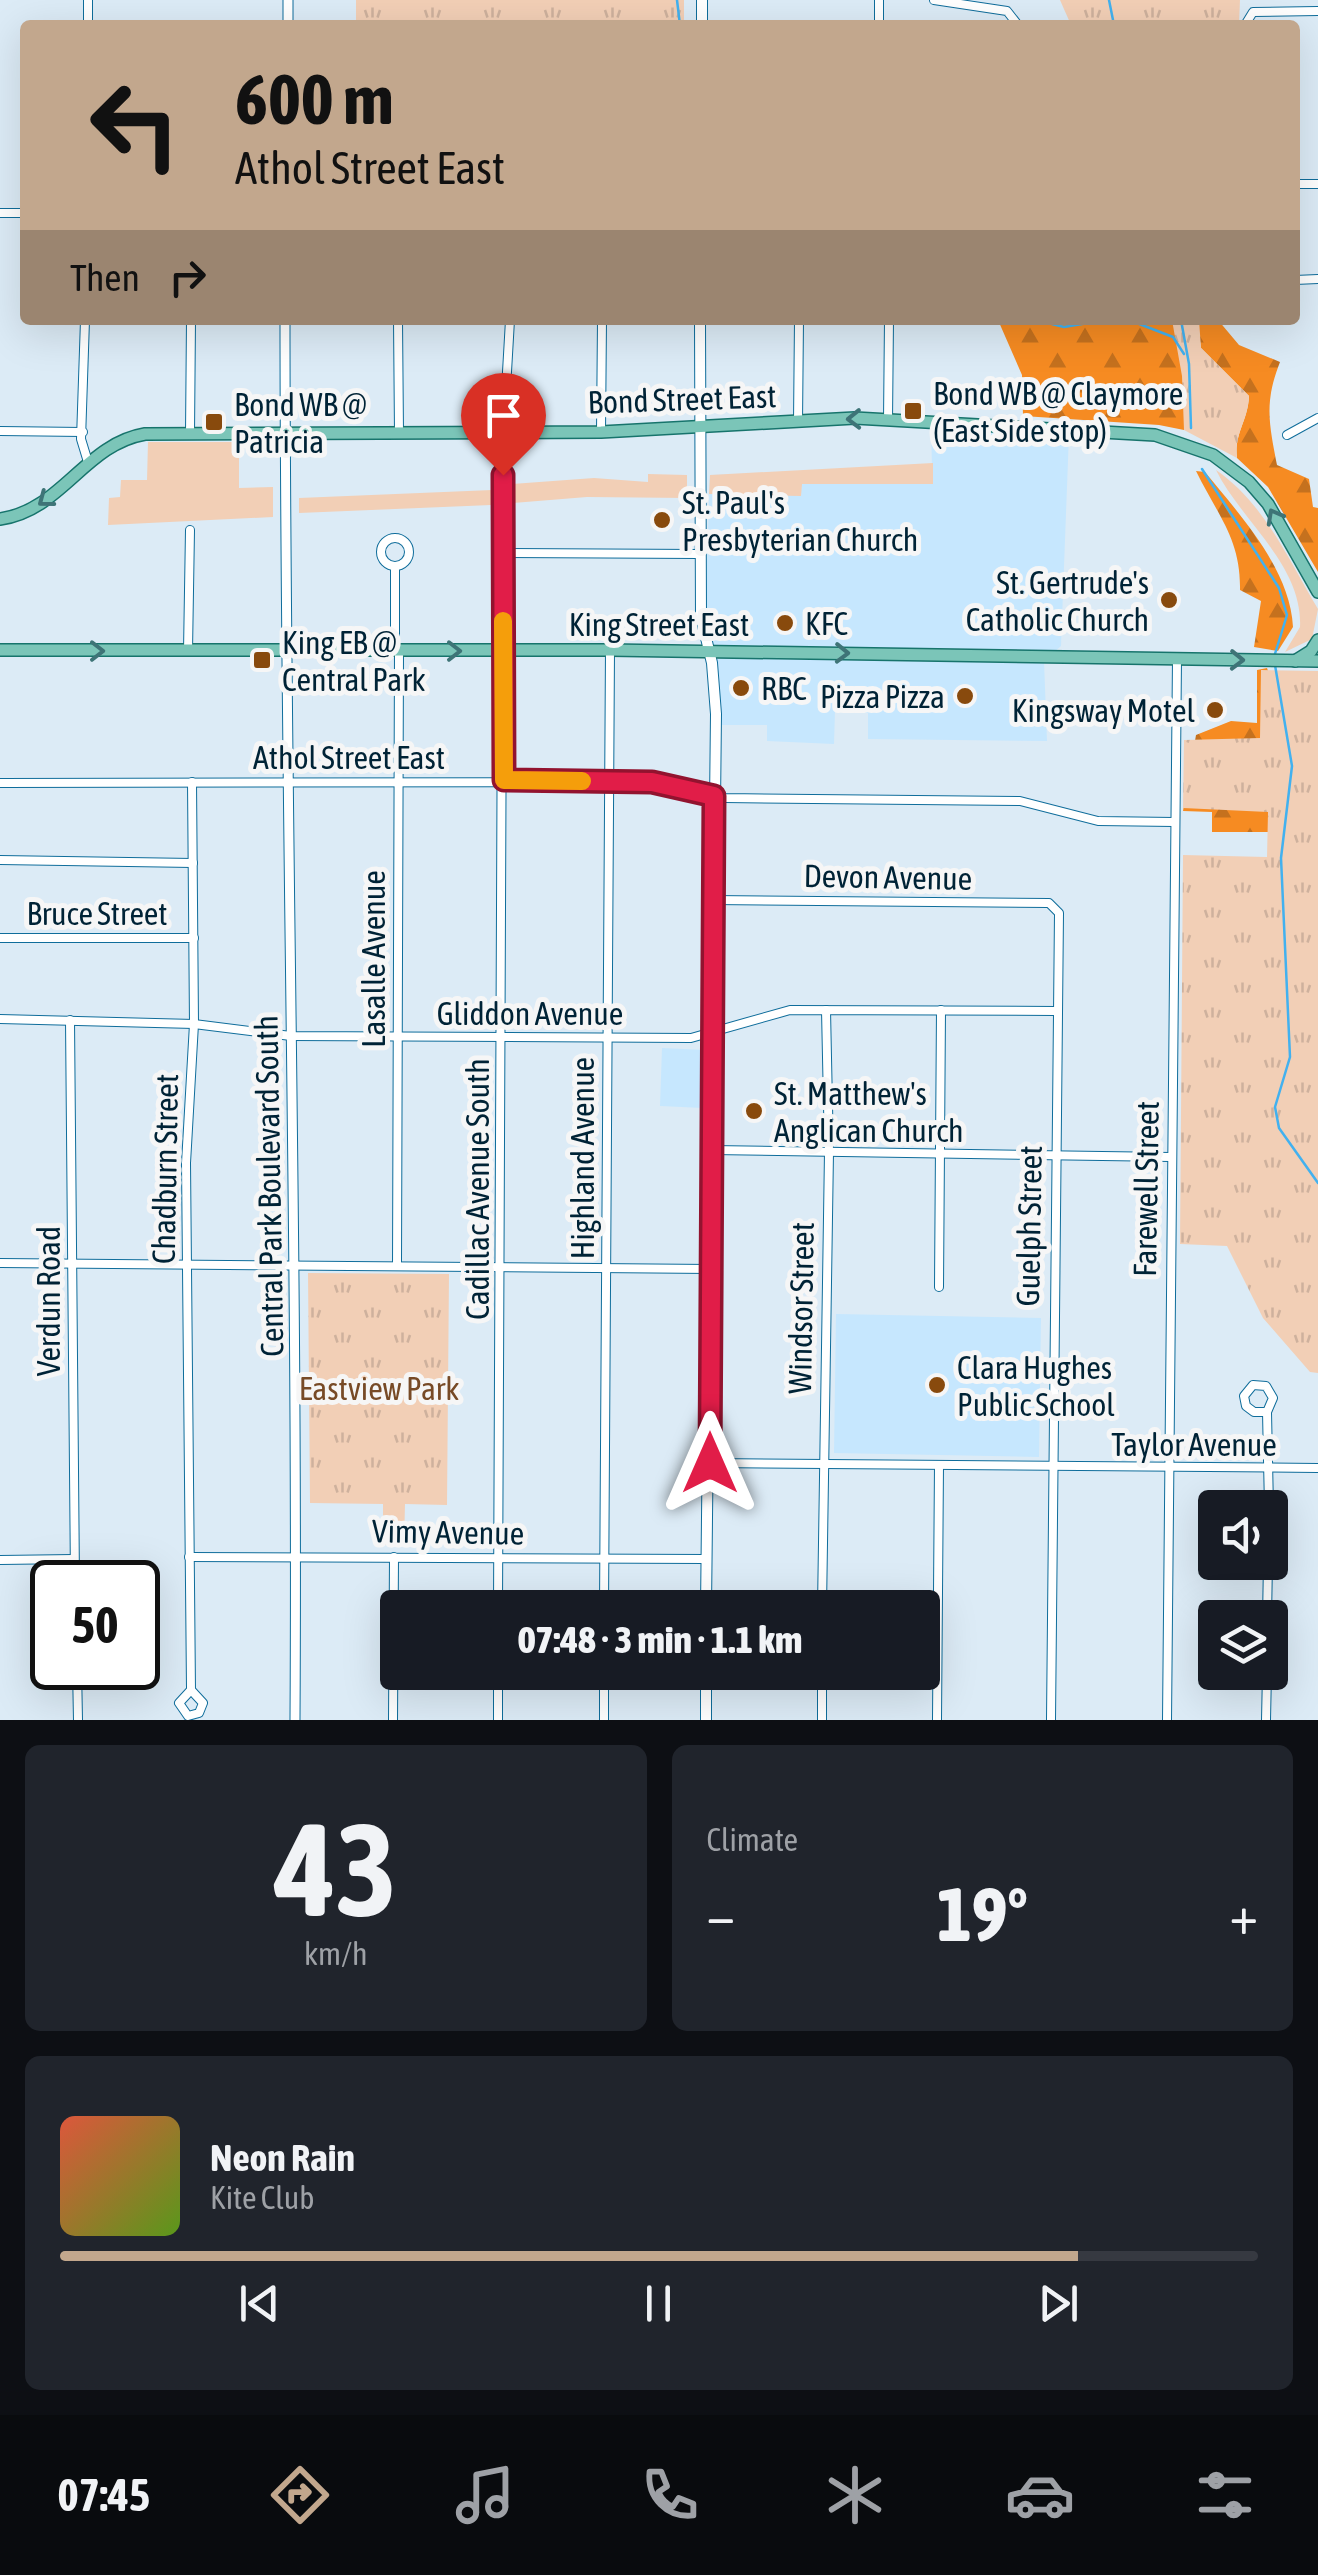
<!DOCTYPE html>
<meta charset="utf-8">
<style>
:root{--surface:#171b24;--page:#20242c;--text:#f1f3f6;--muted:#9ea1a6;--line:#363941;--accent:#c2a78d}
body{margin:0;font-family:"Asap Condensed",sans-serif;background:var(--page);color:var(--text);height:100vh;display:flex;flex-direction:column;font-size:38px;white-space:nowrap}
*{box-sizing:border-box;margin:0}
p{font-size:32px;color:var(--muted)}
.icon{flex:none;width:55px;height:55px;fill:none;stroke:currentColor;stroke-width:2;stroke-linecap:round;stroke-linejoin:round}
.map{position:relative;height:1720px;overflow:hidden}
.panel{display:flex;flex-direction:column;gap:25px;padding:25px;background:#0d0f14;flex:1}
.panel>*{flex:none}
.top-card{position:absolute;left:20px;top:20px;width:1280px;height:305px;border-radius:10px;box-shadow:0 10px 40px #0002;background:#c2a78d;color:#111;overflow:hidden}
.controls{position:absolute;left:1198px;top:1490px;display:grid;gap:20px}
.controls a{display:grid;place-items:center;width:90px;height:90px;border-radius:10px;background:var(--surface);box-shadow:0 10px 40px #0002;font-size:50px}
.speed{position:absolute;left:30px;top:1560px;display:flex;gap:20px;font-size:50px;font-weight:700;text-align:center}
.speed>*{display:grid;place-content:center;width:130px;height:130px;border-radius:50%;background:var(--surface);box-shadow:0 10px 40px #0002;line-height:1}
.speed .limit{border:5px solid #111;border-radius:15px;background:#fff;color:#111}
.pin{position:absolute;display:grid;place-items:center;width:85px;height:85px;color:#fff;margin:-102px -42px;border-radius:50% 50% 50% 0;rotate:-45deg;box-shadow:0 0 10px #0007}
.pin .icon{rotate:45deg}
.me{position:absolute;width:110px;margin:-55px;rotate:0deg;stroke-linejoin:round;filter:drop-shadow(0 0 8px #0008)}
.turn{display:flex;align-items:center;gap:35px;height:210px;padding:0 50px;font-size:45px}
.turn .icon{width:130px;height:130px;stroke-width:2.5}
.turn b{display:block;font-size:70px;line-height:85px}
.then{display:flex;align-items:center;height:95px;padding:0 50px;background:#0003;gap:20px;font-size:38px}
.big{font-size:75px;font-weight:800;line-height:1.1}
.panel .widget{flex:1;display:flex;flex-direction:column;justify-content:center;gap:15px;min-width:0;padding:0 35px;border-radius:15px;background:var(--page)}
.panel .dial{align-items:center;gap:0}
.dial b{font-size:130px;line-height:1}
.song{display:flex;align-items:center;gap:30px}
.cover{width:120px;height:120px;border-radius:15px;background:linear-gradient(135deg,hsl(10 70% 55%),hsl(90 70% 35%))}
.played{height:10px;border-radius:5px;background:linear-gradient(90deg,var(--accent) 85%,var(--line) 85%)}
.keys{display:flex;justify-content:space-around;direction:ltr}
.heat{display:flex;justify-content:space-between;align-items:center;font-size:55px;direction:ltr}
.panel .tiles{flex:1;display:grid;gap:25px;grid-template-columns:1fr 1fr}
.widget:last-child{grid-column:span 2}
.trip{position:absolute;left:380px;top:1590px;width:560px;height:100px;border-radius:10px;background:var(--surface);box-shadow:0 10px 40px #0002;font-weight:800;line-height:100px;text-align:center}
.tab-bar{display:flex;height:160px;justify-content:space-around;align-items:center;background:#090b0e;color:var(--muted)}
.tab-bar .icon{width:70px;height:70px}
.tab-bar .selected{color:var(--accent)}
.tab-bar b{font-size:45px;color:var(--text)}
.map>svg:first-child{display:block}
</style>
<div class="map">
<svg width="1318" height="1720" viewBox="0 0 1318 1720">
<defs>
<pattern id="forest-firs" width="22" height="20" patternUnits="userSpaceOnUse" patternTransform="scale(2.5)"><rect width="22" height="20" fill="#f68b22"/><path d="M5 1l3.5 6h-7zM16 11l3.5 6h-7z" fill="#c5711e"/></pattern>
<pattern id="park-tufts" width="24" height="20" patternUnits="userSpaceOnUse" patternTransform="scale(2.5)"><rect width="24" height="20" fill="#f2cfb6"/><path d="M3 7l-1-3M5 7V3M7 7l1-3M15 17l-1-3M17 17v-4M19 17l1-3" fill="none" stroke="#ceb19d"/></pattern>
</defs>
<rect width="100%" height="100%" fill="#dcebf6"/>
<!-- built -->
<g fill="#c6e7fe">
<polygon points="931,428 1069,434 1061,646 1044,661 1047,741 868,739 868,713 835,711 834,744 767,741 767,725 722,725 705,621 710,475 932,467"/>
<polygon points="662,1048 705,1050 703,1108 660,1106"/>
<polygon points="836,1314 1041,1318 1039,1457 834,1453"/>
</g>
<!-- grass -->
<g fill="#f2cfb6">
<polygon points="148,442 239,442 239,488 273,487 273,517 108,525 109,498 120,497 121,480 147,480"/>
<polygon points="933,463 933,484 802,484 801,496 709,494 710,475"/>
<path d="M1216,470C1265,504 1288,559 1318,609L1312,639L1285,652L1300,627C1303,565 1241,521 1216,470Z"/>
<polygon points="648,474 687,475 687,498 587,497 513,503 512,484 594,478 648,482"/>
<polygon points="492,490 491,505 299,513 299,498"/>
</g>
<!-- forest -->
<g fill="url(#forest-firs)">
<polygon points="998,320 1189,320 1184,430 1159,425 1023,416 1022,375"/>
<path d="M1197,320H1218L1239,345L1280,362C1264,403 1269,423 1277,465L1309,479L1313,507L1318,508V572L1268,487L1237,458C1234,433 1248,421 1249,396L1201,348Z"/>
<path d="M1196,471L1205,472C1240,515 1290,569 1293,627L1278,651L1254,647L1261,601L1240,590C1241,539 1218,516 1196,471Z"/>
<polygon points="1267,668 1275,691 1275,832 1212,832 1212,812 1183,811 1196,735 1231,721 1257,723 1257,670"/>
</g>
<!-- park -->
<g fill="url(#park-tufts)">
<rect x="356" y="0" width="328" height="25"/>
<polygon points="1060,0 1240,0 1239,25 1071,25"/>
<path d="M1172,320H1199L1201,348L1249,396C1248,421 1234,433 1237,458L1184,430L1182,376Z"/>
<polygon points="1261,670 1318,671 1318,1373 1310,1372 1263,1318 1227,1246 1180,1244 1183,855 1267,857 1268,812 1183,808 1184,740 1260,738"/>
<polygon points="308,1273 449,1274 447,1505 405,1504 404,1545 383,1545 383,1504 310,1503"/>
</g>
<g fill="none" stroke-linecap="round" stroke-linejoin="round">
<!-- stream -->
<g stroke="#42b1ef" stroke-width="2.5">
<polyline points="677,0 680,25"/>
<polyline points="1109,0 1114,25"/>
<polyline points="1036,320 1064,327 1106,320"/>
<polyline points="1129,320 1173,337 1184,354"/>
<polyline points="1181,320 1189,364 1191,428"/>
<polyline points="1202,469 1279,588 1287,615 1274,657"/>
<polyline points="1275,665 1292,766 1281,858 1290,1057 1275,1107 1279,1128 1318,1183"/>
</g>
<defs>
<g id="minor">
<polyline points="934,0 1007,11 1018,25"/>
<polyline points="88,25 88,0"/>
<polyline points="879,25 879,0"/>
<polyline points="1245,25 1253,12 1318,11"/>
<polyline points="1295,184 1318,184"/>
<polyline points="0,213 25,213"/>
<polyline points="1295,280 1318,279"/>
<polyline points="85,320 81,439 88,462"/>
<polyline points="398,320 399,433"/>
<polyline points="888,420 889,320"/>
<polyline points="798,422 799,320"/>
<polyline points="0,431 83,432"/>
<polyline points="601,432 602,320"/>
<polyline points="190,433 191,320"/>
<polyline points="1287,435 1318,418"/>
<circle cx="395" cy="552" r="14"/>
<polyline points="503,553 700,554"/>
<polyline points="395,567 395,651"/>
<polyline points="188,651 190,530"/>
<polyline points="0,783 652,782 725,798 1020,801 1098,821 1174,822"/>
<polyline points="0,860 193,863"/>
<polyline points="712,900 1049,903 1059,913 1051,1720"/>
<polyline points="0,938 194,938"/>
<polyline points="0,1019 194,1024 291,1036 691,1038 790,1010 1056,1011"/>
<polyline points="70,1020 75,1582"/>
<polyline points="712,1150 1171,1157"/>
<polyline points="0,1263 711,1269"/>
<polyline points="397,1266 399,651"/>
<polyline points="939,1287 941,1010"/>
<polyline points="1267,1412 1254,1412 1246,1406 1244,1396 1253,1385 1266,1386 1273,1398 1267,1412 1269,1508"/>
<polyline points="709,1463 1318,1468"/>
<polyline points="189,1557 706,1559"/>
<polyline points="0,1560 74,1559"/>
<polyline points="498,1608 503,441 510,320"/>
<polyline points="604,1608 610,650"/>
<polyline points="822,1608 829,1152 826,1010"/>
<polyline points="1267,1618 1268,1562"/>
<polyline points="77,1668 78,1720"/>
<polyline points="191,1690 203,1703 199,1713 188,1716 179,1703 191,1690 186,1163 194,1024 192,782"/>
<polyline points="393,1720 394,1557"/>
<polyline points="498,1720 498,1672"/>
<polyline points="604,1720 604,1672"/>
<polyline points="822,1720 822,1672"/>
<polyline points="937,1720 939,1465"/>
<polyline points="1167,1720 1177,659"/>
<polyline points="1266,1720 1267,1672"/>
</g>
<g id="tertiary">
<polyline points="288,0 288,25"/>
<path d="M285,320C285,787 298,1253 295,1720"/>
</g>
<g id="secondary">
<polyline points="702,25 702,0"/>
<polyline points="700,320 701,617 712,663 716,714 706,1608"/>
<polyline points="706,1672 706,1720"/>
</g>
<g id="primary">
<path d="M0,519C61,511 85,444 145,434L601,432L855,418L1155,435L1213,455L1249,482L1268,504L1318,592"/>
<polyline points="0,650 610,650 1318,661"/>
<polyline points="1295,661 1311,651 1318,640"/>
</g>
</defs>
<!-- minor casing -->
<use href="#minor" stroke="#0f6d9b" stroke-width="10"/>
<!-- tertiary casing -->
<use href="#tertiary" stroke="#0f6d9b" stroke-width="11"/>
<!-- secondary casing -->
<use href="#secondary" stroke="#0f6d9b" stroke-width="12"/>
<!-- primary casing -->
<use href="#primary" stroke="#17746c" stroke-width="14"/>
<!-- minor -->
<use href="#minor" stroke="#fff" stroke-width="8"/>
<!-- tertiary -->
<use href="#tertiary" stroke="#fff" stroke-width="9"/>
<!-- secondary -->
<use href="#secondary" stroke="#fff" stroke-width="10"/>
<!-- primary -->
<use href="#primary" stroke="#7bc5b8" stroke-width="11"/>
</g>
<!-- one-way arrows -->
<defs><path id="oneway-chevron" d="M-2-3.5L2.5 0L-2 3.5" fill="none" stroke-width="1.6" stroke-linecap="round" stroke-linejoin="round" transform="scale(2.5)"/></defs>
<g stroke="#3e7477">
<use href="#oneway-chevron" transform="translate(854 419) rotate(179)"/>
<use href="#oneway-chevron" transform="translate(45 500) rotate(143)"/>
<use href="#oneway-chevron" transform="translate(1274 516) rotate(-119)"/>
<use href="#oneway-chevron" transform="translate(97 651)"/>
<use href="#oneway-chevron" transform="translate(454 651)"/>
<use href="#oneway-chevron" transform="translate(842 653) rotate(1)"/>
<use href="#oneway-chevron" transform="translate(1237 660) rotate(1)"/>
</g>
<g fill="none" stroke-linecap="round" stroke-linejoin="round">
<defs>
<polyline id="route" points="503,475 504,780 652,782 714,796 710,1463"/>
</defs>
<!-- route casing -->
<use href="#route" stroke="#92132f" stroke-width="25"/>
<!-- route -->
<use href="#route" stroke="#e11d48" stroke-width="18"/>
<!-- slow -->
<polyline stroke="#f59e0b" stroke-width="18" points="503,621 504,780 582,781"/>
</g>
<!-- markers -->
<g fill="#884a0d" stroke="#f6f6f6" stroke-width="4">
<rect x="903" y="401" width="20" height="20" rx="5"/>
<rect x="204" y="412" width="20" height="20" rx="5"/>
<circle cx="662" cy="520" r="10"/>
<circle cx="1169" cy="600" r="10"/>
<circle cx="785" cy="623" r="10"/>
<rect x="252" y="650" width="20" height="20" rx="5"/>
<circle cx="741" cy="688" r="10"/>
<circle cx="965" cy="696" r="10"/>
<circle cx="1215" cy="710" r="10"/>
<circle cx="754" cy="1111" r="10"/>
<circle cx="937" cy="1385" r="10"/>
</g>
<g text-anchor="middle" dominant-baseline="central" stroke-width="10" stroke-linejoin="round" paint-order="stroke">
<!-- poi labels -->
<g font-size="32" fill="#002336" stroke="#f6f6f6" text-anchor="start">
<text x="933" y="393">Bond WB @ Claymore<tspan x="933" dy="37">(East Side stop)</tspan></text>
<text x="234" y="404">Bond WB @<tspan x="234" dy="37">Patricia</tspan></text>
<text x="682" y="502">St. Paul's<tspan x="682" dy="37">Presbyterian Church</tspan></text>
<text x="1149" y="582" text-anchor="end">St. Gertrude's<tspan x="1149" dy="37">Catholic Church</tspan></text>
<text x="805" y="623">KFC</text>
<text x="282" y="642">King EB @<tspan x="282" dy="37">Central Park</tspan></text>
<text x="761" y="688">RBC</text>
<text x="945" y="696" text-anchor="end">Pizza Pizza</text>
<text x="1195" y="710" text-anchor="end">Kingsway Motel</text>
<text x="774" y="1093">St. Matthew's<tspan x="774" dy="37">Anglican Church</tspan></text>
<text x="957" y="1367">Clara Hughes<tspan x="957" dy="37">Public School</tspan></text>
</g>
<!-- street labels -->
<g font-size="32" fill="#002336" stroke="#f6f6f6">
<text transform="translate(682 399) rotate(-2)">Bond Street East</text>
<text x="659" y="624">King Street East</text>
<text x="349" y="757">Athol Street East</text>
<text transform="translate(888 877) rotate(1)">Devon Avenue</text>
<text x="97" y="913">Bruce Street</text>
<text transform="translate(373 959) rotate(-90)">Lasalle Avenue</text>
<text x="530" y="1013">Gliddon Avenue</text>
<text transform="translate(582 1158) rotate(-90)">Highland Avenue</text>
<text transform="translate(165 1169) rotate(-89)">Chadburn Street</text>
<text transform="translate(269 1186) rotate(-91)">Central Park Boulevard South</text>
<text transform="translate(477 1189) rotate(-90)">Cadillac Avenue South</text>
<text transform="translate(1146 1189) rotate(-89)">Farewell Street</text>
<text transform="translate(1029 1226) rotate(-89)">Guelph Street</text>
<text transform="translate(48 1301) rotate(-90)">Verdun Road</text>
<text transform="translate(801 1308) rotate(-89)">Windsor Street</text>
<text x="1194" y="1444">Taylor Avenue</text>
<text transform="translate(448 1532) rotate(1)">Vimy Avenue</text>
</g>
<!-- park labels -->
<g font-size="32" fill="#774a26" stroke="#f6f6f6">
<text x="379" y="1388">Eastview Park</text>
</g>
</g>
</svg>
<div class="controls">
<a><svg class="icon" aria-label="sound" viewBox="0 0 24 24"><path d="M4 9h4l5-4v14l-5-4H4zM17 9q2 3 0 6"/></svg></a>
<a><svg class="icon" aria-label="layers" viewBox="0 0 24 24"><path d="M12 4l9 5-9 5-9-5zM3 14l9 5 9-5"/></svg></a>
</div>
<div class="speed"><div class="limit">50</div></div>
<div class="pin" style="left:503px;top:475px;background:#d93025"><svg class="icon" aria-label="arrive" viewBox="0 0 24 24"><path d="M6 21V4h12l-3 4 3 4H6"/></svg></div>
<svg class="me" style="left:710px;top:1463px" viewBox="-20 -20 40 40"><path d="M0-17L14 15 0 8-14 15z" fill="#e11d48" stroke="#fff" stroke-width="4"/></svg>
<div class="trip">07:48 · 3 min · 1.1 km</div>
<div class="top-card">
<div class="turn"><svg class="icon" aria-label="left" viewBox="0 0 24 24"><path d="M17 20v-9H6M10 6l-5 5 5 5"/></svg><div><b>600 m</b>Athol Street East</div></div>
<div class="then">Then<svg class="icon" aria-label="right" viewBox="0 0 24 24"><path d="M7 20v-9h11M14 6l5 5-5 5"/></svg></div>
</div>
</div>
<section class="panel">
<div class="tiles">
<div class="widget dial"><b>43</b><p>km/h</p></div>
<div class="widget"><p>Climate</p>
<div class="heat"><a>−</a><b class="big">19°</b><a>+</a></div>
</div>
<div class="widget">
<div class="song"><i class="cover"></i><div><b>Neon Rain</b><p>Kite Club</p></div></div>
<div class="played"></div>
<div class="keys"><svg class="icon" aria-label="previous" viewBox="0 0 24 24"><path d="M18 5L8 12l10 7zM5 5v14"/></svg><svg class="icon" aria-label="pause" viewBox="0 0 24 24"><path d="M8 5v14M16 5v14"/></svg><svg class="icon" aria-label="next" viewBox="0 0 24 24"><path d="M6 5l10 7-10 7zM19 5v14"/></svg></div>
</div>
</div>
</section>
<nav class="tab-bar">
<b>07:45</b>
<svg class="icon selected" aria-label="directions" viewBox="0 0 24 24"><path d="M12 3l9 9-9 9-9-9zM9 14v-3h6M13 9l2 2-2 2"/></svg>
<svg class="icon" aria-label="music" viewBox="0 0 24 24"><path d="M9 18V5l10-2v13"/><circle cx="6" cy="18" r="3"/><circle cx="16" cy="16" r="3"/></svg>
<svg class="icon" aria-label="phone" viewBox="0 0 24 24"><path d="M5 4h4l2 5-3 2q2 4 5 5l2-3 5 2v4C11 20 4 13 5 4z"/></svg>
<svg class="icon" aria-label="climate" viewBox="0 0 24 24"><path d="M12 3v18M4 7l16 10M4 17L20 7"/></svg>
<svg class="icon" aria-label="car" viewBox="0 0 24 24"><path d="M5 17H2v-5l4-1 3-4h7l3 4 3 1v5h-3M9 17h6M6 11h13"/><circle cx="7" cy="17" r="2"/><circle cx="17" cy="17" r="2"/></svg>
<svg class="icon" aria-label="filters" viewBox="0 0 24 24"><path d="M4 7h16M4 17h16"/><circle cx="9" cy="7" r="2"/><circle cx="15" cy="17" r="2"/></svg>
</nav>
